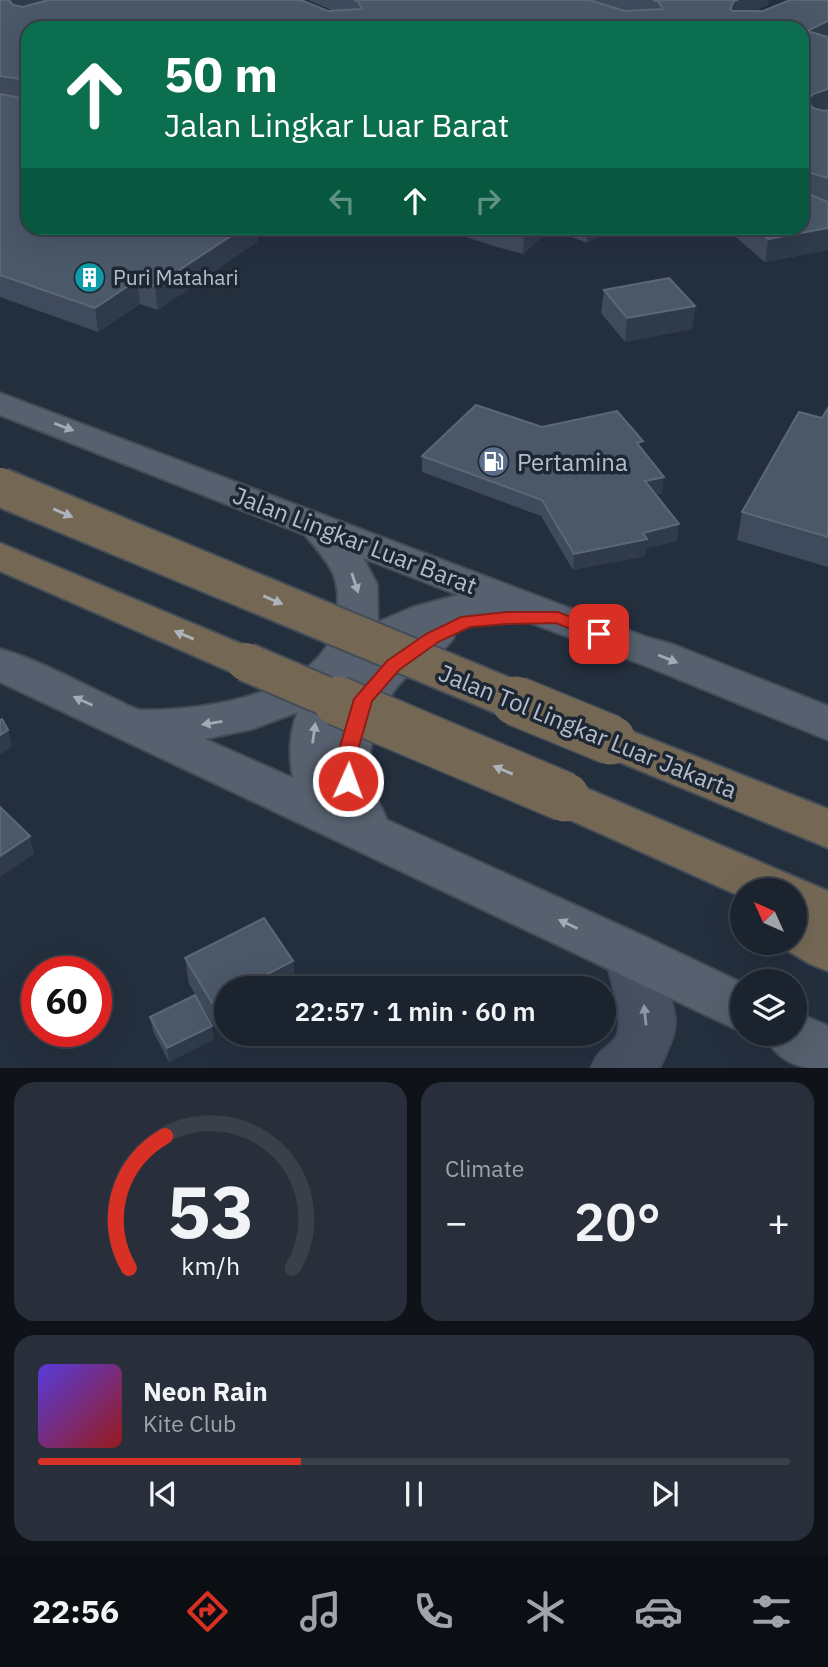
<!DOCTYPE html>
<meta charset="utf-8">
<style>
:root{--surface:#1b232e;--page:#282f3a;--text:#f1f3f6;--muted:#a0a4aa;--line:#39404a;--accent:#d93025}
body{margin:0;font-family:"IBM Plex Sans",sans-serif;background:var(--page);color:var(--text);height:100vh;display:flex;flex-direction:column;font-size:26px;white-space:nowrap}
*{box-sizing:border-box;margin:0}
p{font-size:23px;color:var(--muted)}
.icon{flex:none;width:38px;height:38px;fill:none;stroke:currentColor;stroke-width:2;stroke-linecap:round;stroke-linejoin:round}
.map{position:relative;height:1068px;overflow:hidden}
.details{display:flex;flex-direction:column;gap:14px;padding:14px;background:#0f1319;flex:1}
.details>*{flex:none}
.top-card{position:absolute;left:21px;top:21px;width:788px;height:214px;border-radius:21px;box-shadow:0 7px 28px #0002,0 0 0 2px var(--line);background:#0b6e4f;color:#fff;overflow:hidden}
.needle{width:46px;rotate:315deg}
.tools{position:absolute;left:730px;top:878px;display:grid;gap:14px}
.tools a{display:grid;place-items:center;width:77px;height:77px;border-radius:50%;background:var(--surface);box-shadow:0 7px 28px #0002,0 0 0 2px var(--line);font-size:35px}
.speed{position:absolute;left:21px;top:956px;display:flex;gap:14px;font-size:35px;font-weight:700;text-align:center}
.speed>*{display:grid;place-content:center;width:91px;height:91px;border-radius:50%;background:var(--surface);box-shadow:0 7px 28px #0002,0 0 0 2px var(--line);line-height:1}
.speed .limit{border:10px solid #d22;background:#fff;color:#111}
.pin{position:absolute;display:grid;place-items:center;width:60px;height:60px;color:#fff;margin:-30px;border-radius:14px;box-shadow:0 4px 10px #0006}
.me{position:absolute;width:77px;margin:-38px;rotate:2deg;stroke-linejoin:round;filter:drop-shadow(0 0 5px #0008)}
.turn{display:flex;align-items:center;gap:24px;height:147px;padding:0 28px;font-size:32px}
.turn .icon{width:91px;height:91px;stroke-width:2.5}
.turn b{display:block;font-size:49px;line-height:60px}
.lanes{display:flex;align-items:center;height:66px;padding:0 28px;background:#0003;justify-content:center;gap:35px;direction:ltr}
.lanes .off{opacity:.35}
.big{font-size:52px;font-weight:600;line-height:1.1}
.details .card{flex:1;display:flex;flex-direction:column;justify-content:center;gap:10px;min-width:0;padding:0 24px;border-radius:21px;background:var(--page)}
.details .dial{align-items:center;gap:0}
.dial svg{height:182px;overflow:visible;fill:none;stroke:var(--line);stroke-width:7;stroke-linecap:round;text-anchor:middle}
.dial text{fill:var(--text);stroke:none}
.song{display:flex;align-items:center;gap:21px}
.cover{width:84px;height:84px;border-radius:10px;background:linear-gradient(135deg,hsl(250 70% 55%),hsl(0 70% 35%))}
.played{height:7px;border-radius:4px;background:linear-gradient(90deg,var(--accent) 35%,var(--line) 35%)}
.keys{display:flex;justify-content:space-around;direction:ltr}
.heat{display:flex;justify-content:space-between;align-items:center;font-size:38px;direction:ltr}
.details .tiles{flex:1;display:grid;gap:14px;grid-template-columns:1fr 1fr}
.card:last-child{grid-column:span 2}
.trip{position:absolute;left:214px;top:976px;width:402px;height:70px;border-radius:35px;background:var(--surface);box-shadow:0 7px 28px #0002,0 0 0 2px var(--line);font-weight:600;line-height:70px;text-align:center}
.dock{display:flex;height:112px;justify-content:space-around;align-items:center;background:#0b0e12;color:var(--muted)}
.dock .icon{width:49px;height:49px}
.dock .on{color:var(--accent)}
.dock b{font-size:32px;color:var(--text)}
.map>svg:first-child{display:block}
</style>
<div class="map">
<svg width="828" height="1069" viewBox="0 0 828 1069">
<rect width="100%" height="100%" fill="#242f3e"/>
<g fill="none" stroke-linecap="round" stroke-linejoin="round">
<defs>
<path id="secondary" d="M630,931L648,938C655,952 675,1007 675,1021C675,1037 665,1055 659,1069H591C600,1048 603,1053 615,1039C628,1023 609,973 604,953L612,938Z"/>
<g id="primary">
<path d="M0,393L649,638L672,644L828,706V740L646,666L512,616L468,620L444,626L448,627L454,637C443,655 423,662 408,675C381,700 365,742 371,780C373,793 382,808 387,820L648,938L742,983V1032L0,682V649C39,660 76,681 113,698C121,701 134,710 142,710C203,711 330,694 337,615C338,600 339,588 333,573C326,559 315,547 305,535L0,415ZM363,558L458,595L413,607L378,622L377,584ZM298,712C289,732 289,757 293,778L205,739L252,729Z"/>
<path d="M794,1011L828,1026V1069C799,1069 777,1062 764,1034H794Z"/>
</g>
<g id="highway">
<polygon points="0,543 261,652 267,662 261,672 246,677 231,672 0,571"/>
<polygon points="611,723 828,809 828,848 595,752 589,740 595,728"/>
<polygon points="565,779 828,891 828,971 810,964 775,943 794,943 794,891 742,891 742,897 548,810 542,797 548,784"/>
</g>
</defs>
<!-- secondary casing -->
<use href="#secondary" stroke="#414a57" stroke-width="4"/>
<!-- primary casing -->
<use href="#primary" stroke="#414a57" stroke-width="4"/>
<!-- highway casing -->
<use href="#highway" stroke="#434c59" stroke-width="4"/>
<!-- secondary -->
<use href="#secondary" fill="#465061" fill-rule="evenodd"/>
<!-- primary -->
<use href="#primary" fill="#56606e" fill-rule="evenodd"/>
<!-- highway -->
<use href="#highway" fill="#746855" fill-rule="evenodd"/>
<defs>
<g id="highway-bridge-far1">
<polyline points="0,487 521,703"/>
<polyline points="246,662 342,703"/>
</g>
<g id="highway-bridge">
<polyline points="338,701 565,797"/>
<polyline points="516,701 611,740"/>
</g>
</defs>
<!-- highway-bridge-far1 casing -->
<use href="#highway-bridge-far1" stroke="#434c59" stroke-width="42" stroke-linecap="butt"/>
<!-- highway-bridge casing -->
<use href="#highway-bridge" stroke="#434c59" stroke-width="52" stroke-linecap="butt"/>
<!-- highway-bridge-far1 -->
<use href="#highway-bridge-far1" stroke="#746855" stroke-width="38"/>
<!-- highway-bridge -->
<use href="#highway-bridge" stroke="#746855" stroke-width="49"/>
</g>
<!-- wall -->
<g fill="#3f4b5c">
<polygon points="0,0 328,11 334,11 308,0 589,0 626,11 591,0 769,0 768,5 753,11 763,11 828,0 828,108 821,111 824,111 828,110 828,250 765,262 725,228 802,228 802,28 28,28 28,228 257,228 258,241 158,310 140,304 98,332 0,297"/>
<polygon points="437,228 612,228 587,243 551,229 523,254 497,247"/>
<polygon points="690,228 725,228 709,235"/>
<polygon points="604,290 695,306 692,329 625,342 601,313"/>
<polygon points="828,408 828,567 737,540 742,512 822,418"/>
<polygon points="542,427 642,449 662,493 655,494 677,541 646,548 645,556 573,570 541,516 422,472 422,456"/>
<polygon points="185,958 293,961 295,987 226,989 226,1023 216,1029 189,984"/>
<polygon points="150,1017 214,1039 169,1062 153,1031"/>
</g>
<!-- shaded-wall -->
<g fill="#2f3b4b">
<polygon points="9,0 49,0 16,9"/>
<polygon points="738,0 769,0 768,5 732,21 730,9 734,1"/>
<polygon points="828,21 828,39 807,31"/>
<polygon points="828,89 828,108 809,115 807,101 813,94"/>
<polygon points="243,228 257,228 258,241 158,310 155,286"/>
<polygon points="528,228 551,228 551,229 523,254 524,231"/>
<polygon points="588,228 612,228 587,243"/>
<polygon points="710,228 725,228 709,235"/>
<polygon points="828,228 828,250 765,262 768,239"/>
<polygon points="137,280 140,304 98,332 95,308"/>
<polygon points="695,306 692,329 625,342 627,318"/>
<polygon points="664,477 662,493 643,497 645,481"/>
<polygon points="679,524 677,541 646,548 645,556 573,570 574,554 643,533"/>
<polygon points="8,730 12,747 0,755 0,735"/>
<polygon points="30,836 34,854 0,877 0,856"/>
<polygon points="293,961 295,987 291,989 239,989"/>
<polygon points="226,996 226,1023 216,1029 212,1003"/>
<polygon points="212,1026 214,1039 169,1062 167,1048"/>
</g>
<!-- building -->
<g fill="#4b5868" stroke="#5c6777" stroke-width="2">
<polygon points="0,0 9,0 13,5 23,7 48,0 301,0 328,11 362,9 358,1 354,0 589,0 625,11 663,9 658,1 653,0 738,0 734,1 730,9 733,11 763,11 790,0 828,0 828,21 807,31 828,37 828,89 813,94 807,101 813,108 824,111 828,110 828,178 804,171 804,192 828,202 828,228 768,239 755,228 802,228 802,28 28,28 28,228 243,228 155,286 137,280 95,308 0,275 0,94 26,99 27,80 0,76"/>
<polygon points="510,228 528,228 524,231"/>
<polygon points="669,278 695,306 627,318 604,290"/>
<polygon points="476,405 542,427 617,411 643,441 637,443 664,477 645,481 679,524 643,533 647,539 574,554 542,500 422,456"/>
<polygon points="828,408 828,537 742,512 799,412 822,418"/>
<polygon points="2,719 8,730 0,735 0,720"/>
<polygon points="0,807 30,836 0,856"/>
<polygon points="264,918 293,961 239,989 226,989 226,996 212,1003 185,958"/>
<polygon points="195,995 212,1026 167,1048 150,1017"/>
</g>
<!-- one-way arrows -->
<defs><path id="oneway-solid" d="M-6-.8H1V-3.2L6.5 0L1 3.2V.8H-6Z" transform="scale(1.75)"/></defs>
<g fill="#a1aab7">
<use href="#oneway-solid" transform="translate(64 427) rotate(21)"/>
<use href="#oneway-solid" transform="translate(355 583) rotate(72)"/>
<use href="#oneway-solid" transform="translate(668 659) rotate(22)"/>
<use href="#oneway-solid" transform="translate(83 701) rotate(-156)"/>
<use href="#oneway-solid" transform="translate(212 723) rotate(171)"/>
<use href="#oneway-solid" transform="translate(314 733) rotate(-82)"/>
<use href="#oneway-solid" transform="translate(568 924) rotate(-155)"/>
</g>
<g fill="#aeb4bd">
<use href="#oneway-solid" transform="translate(63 513) rotate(23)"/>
<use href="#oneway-solid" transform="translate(273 600) rotate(23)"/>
<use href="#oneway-solid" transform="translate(184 635) rotate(-157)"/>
<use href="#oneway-solid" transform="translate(503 770) rotate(-157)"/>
</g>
<use fill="#8e96a5" href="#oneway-solid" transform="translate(645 1015) rotate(-96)"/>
<!-- route -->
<polygon fill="#d93025" stroke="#8d1f18" stroke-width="2" points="507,612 558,612 605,630 608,634 599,640 556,623 507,624 470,627 438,642 399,670 372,701 358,750 357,781 355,786 348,789 341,786 338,781 339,750 354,699 387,661 426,634 461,617"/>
<!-- icons -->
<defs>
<symbol id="building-disc" viewBox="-11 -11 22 22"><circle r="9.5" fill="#0f9aa8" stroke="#1d2633"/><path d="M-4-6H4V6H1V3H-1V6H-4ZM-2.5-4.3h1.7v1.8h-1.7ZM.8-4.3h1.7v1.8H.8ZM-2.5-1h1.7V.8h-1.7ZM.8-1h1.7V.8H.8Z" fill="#fff"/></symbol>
<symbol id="fuel-disc" viewBox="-11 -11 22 22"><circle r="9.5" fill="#5c6f8a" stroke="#1d2633"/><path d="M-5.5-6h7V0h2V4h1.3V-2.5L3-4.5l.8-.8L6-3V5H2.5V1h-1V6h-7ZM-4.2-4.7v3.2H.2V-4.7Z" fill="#fff"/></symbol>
</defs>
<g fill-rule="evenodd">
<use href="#building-disc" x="72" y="260" width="35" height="35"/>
<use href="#fuel-disc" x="476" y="444" width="35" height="35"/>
</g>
<g text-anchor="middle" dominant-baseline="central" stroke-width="7" stroke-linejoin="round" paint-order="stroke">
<!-- far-poi labels -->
<g font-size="21" fill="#b4bcc9" stroke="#1d2633" text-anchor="start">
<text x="113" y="277">Puri Matahari</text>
</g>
<!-- poi labels -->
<g font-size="24" fill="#b4bcc9" stroke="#1d2633" text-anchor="start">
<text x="517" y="462">Pertamina</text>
</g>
<!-- street labels -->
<g font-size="24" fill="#b4bcc9" stroke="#1d2633">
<text transform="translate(355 540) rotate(21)">Jalan Lingkar Luar Barat</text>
<text transform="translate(588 731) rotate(22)">Jalan Tol Lingkar Luar Jakarta</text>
</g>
</g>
</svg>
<div class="tools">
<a><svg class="needle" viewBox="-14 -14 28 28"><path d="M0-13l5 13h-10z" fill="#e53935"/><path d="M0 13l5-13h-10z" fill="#a0a4aa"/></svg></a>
<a><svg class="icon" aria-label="layers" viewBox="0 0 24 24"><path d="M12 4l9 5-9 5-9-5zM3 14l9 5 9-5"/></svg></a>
</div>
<div class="speed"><div class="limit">60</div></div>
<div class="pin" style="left:599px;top:634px;background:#d93025"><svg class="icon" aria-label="arrive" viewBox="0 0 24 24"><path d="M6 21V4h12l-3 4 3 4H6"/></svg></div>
<svg class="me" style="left:348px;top:781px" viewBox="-20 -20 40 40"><circle r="17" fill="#d93025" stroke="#fff" stroke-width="3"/><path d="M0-11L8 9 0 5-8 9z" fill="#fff"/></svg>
<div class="trip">22:57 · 1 min · 60 m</div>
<div class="top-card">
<div class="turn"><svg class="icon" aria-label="ahead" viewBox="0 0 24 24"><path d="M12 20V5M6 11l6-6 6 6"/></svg><div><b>50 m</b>Jalan Lingkar Luar Barat</div></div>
<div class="lanes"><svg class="icon off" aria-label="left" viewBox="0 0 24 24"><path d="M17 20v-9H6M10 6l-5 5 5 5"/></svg><svg class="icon" aria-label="ahead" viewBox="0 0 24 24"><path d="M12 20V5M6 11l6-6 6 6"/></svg><svg class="icon off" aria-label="right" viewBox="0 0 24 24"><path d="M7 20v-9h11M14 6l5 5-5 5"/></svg></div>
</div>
</div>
<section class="details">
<div class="tiles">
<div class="card dial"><svg viewBox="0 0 100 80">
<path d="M14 69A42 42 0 1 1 86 69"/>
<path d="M14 69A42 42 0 0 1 30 11" stroke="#d93025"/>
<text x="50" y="56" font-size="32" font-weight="700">53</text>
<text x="50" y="72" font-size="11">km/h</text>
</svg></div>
<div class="card"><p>Climate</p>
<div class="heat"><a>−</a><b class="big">20°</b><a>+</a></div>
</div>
<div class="card">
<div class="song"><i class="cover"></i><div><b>Neon Rain</b><p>Kite Club</p></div></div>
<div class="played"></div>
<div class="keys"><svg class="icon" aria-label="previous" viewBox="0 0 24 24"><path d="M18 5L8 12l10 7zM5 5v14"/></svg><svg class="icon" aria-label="pause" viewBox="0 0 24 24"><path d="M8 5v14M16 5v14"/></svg><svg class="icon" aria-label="next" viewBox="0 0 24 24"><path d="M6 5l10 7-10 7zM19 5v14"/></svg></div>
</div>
</div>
</section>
<nav class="dock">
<b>22:56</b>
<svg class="icon on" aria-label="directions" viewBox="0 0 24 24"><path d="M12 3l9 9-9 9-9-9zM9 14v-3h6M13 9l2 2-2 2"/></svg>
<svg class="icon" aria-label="music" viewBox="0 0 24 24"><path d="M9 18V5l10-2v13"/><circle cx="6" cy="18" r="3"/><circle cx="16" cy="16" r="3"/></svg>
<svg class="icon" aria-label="phone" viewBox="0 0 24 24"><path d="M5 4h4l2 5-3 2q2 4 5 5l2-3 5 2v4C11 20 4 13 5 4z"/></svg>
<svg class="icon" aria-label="climate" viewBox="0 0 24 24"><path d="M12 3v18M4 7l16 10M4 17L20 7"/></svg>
<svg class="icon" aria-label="car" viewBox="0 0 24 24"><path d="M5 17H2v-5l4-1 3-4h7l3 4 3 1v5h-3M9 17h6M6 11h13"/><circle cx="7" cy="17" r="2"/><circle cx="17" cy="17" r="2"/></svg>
<svg class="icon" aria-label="filters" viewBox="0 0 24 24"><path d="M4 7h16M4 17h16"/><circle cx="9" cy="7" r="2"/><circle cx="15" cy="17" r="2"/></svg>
</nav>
